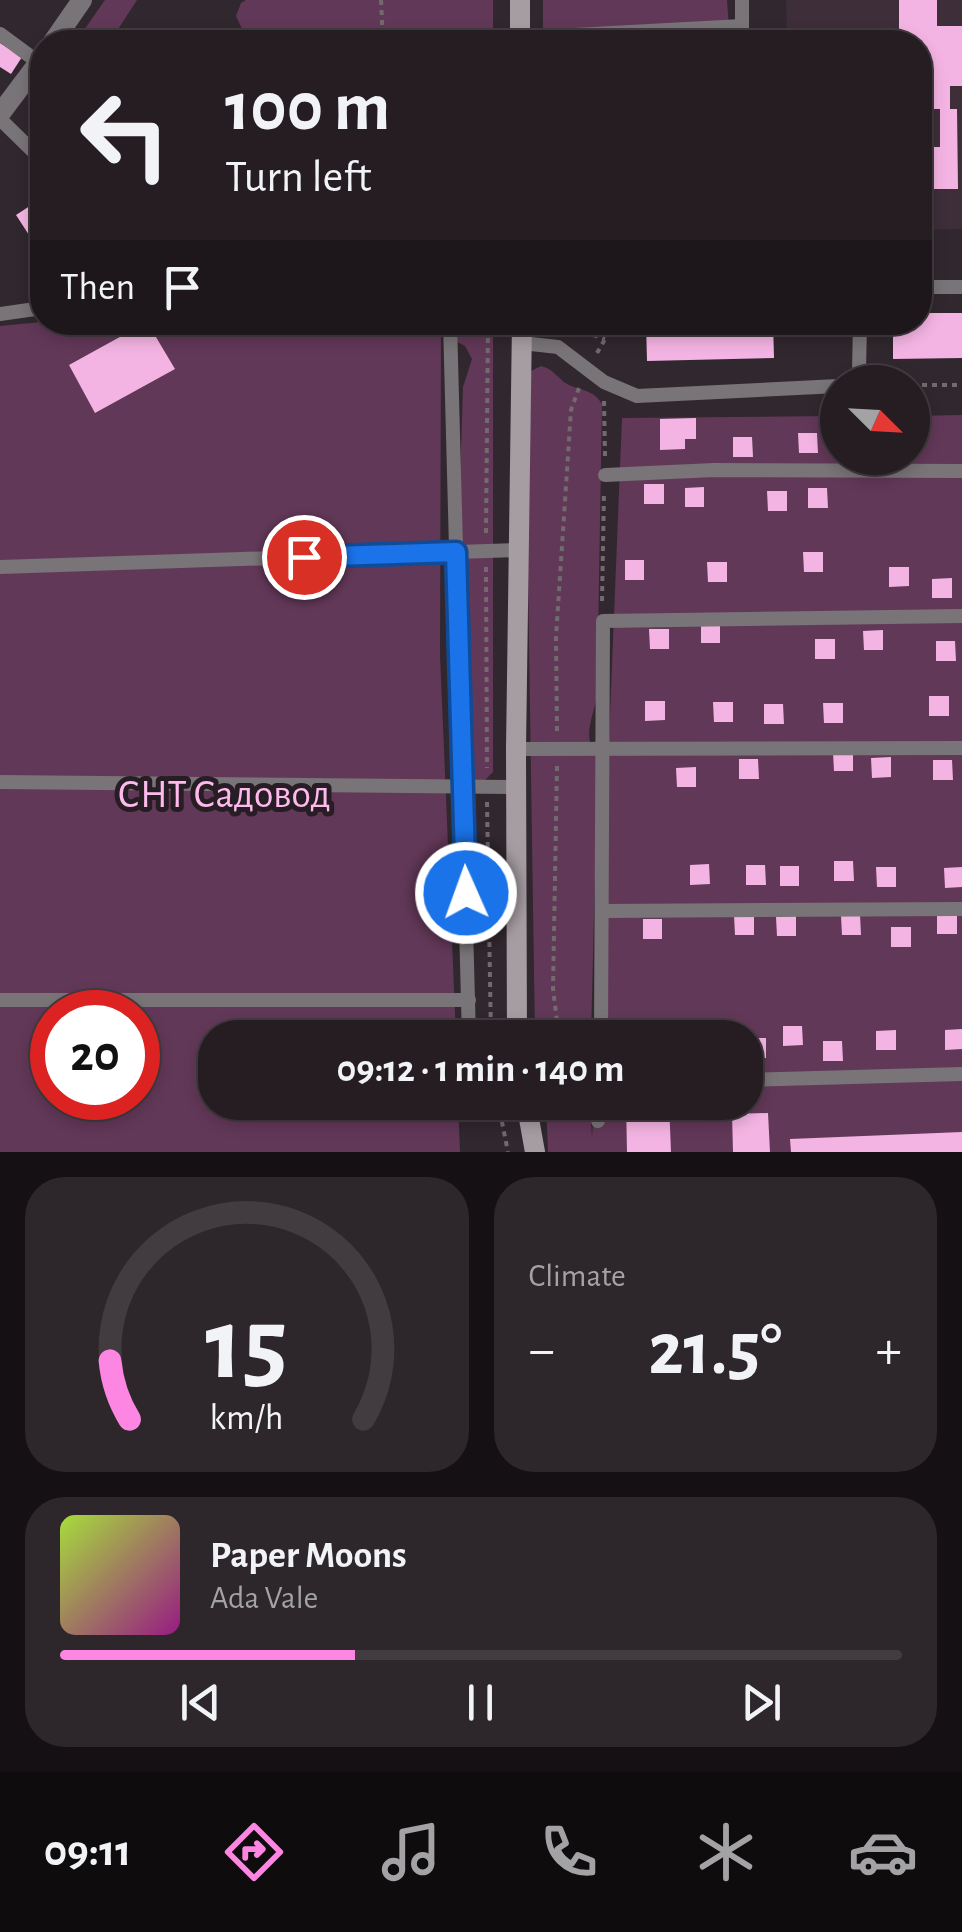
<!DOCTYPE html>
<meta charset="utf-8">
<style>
:root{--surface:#251d22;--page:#2d262a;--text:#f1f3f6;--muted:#a3a2a5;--line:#423b40;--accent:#fd86e2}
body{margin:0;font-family:"Alegreya Sans",sans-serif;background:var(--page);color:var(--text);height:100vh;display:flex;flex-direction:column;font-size:38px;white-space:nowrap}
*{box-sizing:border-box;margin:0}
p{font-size:32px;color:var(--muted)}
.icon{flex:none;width:55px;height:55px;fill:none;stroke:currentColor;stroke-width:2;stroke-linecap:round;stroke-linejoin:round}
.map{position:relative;height:1152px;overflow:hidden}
.side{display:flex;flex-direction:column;gap:25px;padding:25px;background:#141013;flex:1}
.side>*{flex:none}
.top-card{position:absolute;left:30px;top:30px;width:902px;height:305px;border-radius:40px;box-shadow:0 5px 15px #0003,0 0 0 2px var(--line);background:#251d22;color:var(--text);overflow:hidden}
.needle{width:65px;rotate:114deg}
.tools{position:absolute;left:820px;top:365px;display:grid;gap:20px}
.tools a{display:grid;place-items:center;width:110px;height:110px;border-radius:50%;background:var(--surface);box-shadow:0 5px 15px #0003,0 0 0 2px var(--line);font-size:50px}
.speed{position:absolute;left:30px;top:990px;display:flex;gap:20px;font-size:50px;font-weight:700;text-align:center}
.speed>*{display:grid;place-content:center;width:130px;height:130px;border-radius:50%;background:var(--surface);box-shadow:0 5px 15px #0003,0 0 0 2px var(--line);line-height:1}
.speed .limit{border:15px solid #d22;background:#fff;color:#111}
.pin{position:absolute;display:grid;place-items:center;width:85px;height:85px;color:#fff;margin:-42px;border:5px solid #fff;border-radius:50%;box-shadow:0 2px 10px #0007}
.me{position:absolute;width:110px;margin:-55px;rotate:358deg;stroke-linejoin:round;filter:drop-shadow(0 0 8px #0008)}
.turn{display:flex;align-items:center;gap:35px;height:210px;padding:0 30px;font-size:45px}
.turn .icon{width:130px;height:130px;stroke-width:2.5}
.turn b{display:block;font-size:70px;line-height:85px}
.then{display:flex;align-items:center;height:95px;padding:0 30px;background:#0003;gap:20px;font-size:38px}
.big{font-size:75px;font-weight:700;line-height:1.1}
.side .tile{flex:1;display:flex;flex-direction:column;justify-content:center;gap:15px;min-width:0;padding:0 35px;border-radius:40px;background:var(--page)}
.side .dial{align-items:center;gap:0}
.dial svg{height:260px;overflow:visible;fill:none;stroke:var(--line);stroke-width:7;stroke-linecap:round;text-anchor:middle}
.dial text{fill:var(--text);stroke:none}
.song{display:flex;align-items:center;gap:30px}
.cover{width:120px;height:120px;border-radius:15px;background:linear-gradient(135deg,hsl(80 70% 55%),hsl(310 70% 35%))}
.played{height:10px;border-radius:5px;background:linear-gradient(90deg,var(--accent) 35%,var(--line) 35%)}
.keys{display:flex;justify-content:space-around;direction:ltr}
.heat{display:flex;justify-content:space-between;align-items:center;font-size:55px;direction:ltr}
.side .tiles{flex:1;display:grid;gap:25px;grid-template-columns:1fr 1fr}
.tile:last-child{grid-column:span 2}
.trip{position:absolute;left:198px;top:1020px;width:565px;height:100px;border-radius:40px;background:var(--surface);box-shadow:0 5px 15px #0003,0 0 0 2px var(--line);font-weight:700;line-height:100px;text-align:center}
.tabs{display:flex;height:160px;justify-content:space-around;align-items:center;background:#0f0c0e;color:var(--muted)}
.tabs .icon{width:70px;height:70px}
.tabs .current{color:var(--accent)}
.tabs b{font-size:45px;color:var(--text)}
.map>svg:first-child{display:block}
</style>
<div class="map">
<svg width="962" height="1152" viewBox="0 0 962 1152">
<rect width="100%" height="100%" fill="#31272e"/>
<!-- built -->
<polygon fill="#3d2e39" points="786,0 962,0 962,229 920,230 920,42 787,42"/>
<!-- green -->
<g fill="#623858" fill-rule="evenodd">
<polygon points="105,0 137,0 111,40 82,33"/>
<polygon points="246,0 493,0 493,42 248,42 236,16 241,3"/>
<polygon points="543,0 727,0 729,28 725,38 543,39"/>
<path d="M42,322L493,323V772L484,781L459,778L451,768L463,387L472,359L465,346L441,334L440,655L456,1037L215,1038V1102L458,1103L460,1152H0V326ZM52,1012H138V1098H52Z"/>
<path d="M541,366C554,369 557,378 567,384C581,391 593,389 602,404L597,697C593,717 581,740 598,754L591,1037H535L525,379L531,371Z"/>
<polygon points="962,415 962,1152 548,1152 546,1103 590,1103 592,1138 594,1103 745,1102 745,1038 597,1037 622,418 837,416 838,458 912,458 913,416"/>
</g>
<!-- building -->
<g fill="#f4b4e3">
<polygon points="899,0 937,0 937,26 962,26 962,86 950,86 950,109 957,109 958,189 920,189 920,147 940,147 940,109 920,109 923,43 899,42"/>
<polygon points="0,43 22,57 11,74 0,67"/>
<polygon points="42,198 42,255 16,215"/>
<polygon points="920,313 962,313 962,358 893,359 893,322 920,322"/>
<polygon points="147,322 175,369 95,413 69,365"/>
<polygon points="646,322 773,322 774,358 647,361"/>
<polygon points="696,418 696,439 685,439 685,449 660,450 660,419"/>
<polygon points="798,433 817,433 818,453 799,453"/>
<polygon points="733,437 752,437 753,457 733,457"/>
<rect x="644" y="484" width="20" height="20"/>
<polygon points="704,487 704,507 685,507 685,488"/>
<polygon points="808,488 827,488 828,508 808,508"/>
<polygon points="767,491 787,491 787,511 768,511"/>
<polygon points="803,552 823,552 823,572 804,572"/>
<rect x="625" y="560" width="19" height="20"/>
<polygon points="707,562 727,562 727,582 708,582"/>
<polygon points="889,567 909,567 909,586 889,587"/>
<polygon points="952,578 952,598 932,598 932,579"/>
<rect x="701" y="623" width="19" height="20"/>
<polygon points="649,629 669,629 669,649 650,649"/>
<polygon points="883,630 883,650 864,650 863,631"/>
<rect x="815" y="639" width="20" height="20"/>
<polygon points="936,641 955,641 956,661 936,661"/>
<rect x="929" y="696" width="20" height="20"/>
<polygon points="645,701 665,701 665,720 645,721"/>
<polygon points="713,702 733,702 733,722 714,722"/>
<polygon points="823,703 843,703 843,723 824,723"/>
<polygon points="764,704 783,704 784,724 764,724"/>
<polygon points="853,751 853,771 834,771 833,752"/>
<polygon points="891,757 891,777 872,778 871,758"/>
<polygon points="739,759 758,759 759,779 739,779"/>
<polygon points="933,760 952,760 953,780 933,780"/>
<polygon points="696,767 696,787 677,787 676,768"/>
<polygon points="834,861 853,861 854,881 834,881"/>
<polygon points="709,864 710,884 690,885 690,865"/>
<polygon points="746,865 765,865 766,885 746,885"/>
<rect x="780" y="866" width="19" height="20"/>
<polygon points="876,867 896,867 896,887 877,887"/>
<polygon points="962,867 962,887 945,888 944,868"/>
<rect x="937" y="914" width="20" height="20"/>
<polygon points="734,915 754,915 754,935 735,935"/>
<polygon points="860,915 861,935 842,935 841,916"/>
<polygon points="796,916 796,936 777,936 776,917"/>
<rect x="643" y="919" width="19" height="20"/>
<rect x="891" y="927" width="20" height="20"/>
<polygon points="783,1026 802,1026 803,1045 783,1046"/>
<polygon points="962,1029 962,1049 945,1050 945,1030"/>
<polygon points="896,1030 896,1050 876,1050 876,1031"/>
<polygon points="746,1038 766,1038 766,1058 747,1058"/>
<polygon points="823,1041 842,1041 843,1061 823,1061"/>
<polygon points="626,1102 669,1102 671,1152 627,1152"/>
<polygon points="768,1113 770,1152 733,1152 732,1114"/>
<polygon points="962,1132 962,1152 791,1152 790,1139"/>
</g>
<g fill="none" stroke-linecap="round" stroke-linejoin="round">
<!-- path -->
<g stroke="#736a70" stroke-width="4" stroke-dasharray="5 5" stroke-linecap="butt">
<polyline points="381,0 383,42"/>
<polyline points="555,322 605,339"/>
<polyline points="597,353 615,322"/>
<polyline points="912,385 962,385"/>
<polyline points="604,401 605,456"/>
<polyline points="486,533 488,322"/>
<polyline points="486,567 487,768"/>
<polyline points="602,601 604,491"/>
<polyline points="557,731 556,637 571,410 579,388"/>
<polyline points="557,766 553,989 559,1038"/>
<polyline points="487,802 491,1038"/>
<polyline points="498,1102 508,1152"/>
</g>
<!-- lane -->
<g stroke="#797477" stroke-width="14">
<polyline points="742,0 742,42"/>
<polyline points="0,34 42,65"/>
<polyline points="547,42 575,35 742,26"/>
<polyline points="0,119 42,160"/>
<polyline points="920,287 962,287"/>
<polyline points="0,314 42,308"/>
<polyline points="450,322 469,1038"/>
<polyline points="522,343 558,347 604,382 637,396 838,386"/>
<polyline points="848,382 859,372 860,322"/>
<polyline points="605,475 714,470 962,471"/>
<polyline points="0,567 519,550"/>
<polyline points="516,749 962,748"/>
<polyline points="0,782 516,787"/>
<polyline points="602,911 962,909"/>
<polyline points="0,1000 469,1000"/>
<polyline points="601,1038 603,621 962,616"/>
<polyline points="745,1080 962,1074"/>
<polyline points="598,1121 599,1102"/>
</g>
<!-- street -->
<g stroke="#797477" stroke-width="20">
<polyline points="53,42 82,0"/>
<polyline points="0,114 42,58"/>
</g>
<!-- secondary -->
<g stroke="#a69da3" stroke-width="20">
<polyline points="520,0 520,42"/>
<polyline points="517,1038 516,749 522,322"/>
<polyline points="526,1102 535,1152"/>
</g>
</g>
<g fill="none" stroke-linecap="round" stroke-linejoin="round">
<defs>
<polyline id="route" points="304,557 456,552 466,893"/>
</defs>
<!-- route casing -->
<use href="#route" stroke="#114b97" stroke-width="25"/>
<!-- route -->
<use href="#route" stroke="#1a73e8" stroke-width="18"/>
</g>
<g text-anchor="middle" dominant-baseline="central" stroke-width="10" stroke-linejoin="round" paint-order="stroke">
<!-- park labels -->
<g font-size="40" fill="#febaec" stroke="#271d24">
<text x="224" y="795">СНТ Садовод</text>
</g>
</g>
</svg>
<div class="tools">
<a><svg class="needle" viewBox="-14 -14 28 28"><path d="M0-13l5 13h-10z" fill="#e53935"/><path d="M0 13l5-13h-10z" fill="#a3a2a5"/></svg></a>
</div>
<div class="speed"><div class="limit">20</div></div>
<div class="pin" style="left:304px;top:557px;background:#d93025"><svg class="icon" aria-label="arrive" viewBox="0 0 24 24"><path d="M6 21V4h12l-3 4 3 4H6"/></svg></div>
<svg class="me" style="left:466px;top:893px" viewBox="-20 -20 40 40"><circle r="17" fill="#1a73e8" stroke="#fff" stroke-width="3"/><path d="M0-11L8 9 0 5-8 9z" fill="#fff"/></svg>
<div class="trip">09:12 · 1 min · 140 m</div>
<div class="top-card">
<div class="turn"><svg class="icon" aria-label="left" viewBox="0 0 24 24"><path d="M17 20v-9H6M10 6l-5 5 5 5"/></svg><div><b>100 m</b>Turn left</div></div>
<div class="then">Then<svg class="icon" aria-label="arrive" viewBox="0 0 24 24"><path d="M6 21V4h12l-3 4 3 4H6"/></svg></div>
</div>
</div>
<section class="side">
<div class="tiles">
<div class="tile dial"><svg viewBox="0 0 100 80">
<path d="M14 69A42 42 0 1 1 86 69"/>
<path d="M14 69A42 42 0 0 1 8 51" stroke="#fd86e2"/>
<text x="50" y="56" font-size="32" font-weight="700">15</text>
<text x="50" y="72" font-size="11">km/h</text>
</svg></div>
<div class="tile"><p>Climate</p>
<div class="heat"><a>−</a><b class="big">21.5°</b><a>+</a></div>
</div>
<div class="tile">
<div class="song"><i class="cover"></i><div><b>Paper Moons</b><p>Ada Vale</p></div></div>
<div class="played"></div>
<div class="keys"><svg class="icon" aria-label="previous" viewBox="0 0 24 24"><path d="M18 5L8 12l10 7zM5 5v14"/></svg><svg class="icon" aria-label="pause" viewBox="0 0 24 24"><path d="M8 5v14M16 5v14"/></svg><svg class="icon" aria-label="next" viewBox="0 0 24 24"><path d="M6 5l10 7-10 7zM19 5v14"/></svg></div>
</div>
</div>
</section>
<nav class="tabs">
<b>09:11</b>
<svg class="icon current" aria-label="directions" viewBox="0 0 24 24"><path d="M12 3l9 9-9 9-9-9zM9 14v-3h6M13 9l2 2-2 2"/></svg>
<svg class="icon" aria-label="music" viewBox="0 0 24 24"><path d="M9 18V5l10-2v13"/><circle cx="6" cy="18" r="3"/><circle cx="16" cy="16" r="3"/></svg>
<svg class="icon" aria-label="phone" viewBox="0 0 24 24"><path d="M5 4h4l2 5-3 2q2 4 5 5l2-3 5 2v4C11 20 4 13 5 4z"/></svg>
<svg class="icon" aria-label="climate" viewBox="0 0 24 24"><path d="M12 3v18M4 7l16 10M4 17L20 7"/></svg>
<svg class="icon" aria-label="car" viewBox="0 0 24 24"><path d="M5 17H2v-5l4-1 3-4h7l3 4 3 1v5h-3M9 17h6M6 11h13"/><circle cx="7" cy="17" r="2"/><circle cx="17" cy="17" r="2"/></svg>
</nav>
